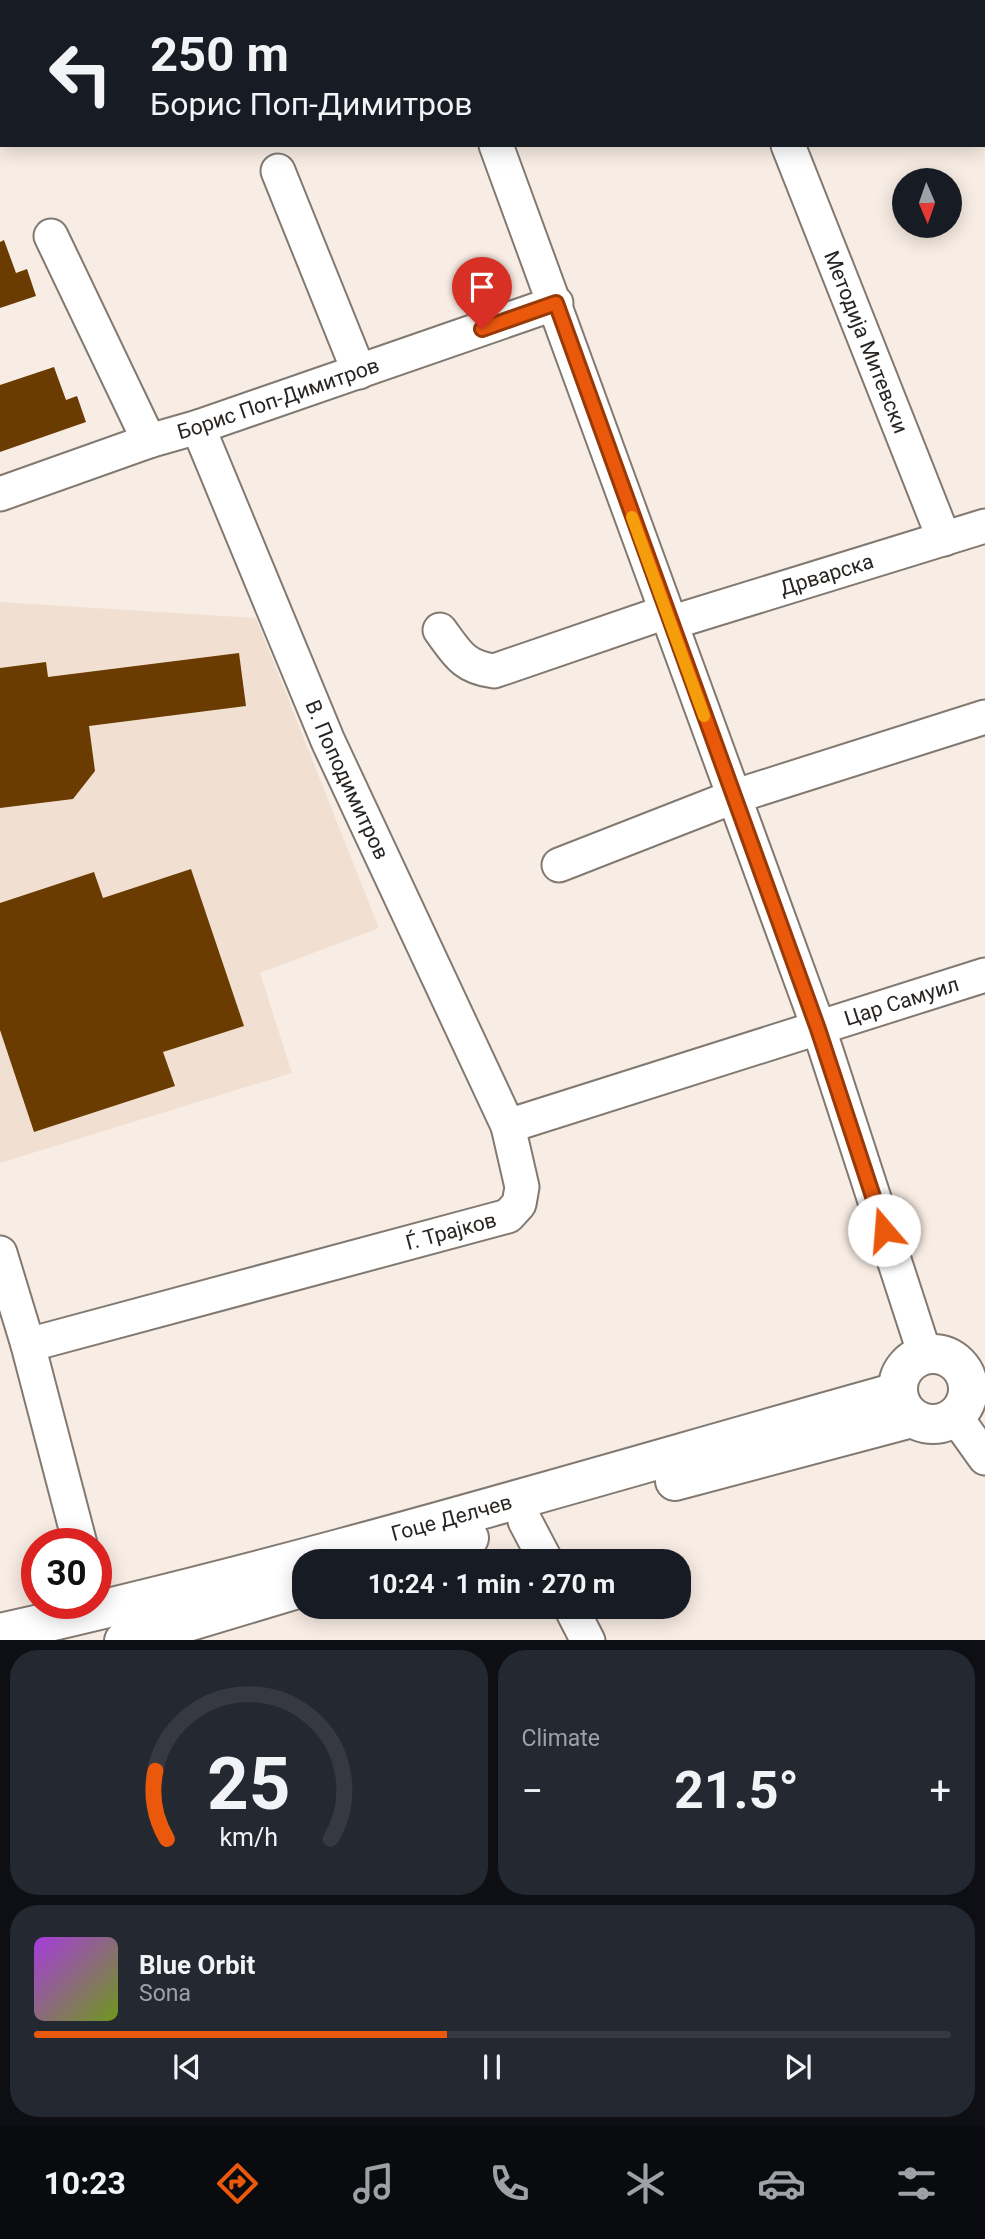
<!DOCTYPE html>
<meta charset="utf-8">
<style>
:root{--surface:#171b24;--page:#242831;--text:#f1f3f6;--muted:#9ea1a6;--line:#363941;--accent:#ea580c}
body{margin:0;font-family:Roboto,sans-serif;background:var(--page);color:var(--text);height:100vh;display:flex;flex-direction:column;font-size:26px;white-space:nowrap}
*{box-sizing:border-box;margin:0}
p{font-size:23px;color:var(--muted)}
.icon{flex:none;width:38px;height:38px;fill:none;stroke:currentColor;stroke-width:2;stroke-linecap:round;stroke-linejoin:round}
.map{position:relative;height:1640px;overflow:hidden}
.side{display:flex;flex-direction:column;gap:10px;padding:10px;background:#0d0f14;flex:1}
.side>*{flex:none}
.banner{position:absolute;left:0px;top:0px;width:985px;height:147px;box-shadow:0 4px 18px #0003;background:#171b24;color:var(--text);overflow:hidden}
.needle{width:46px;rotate:178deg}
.controls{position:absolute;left:892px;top:168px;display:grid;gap:14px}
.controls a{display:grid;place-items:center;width:70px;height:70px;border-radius:50%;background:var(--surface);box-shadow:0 4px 18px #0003;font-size:35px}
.speed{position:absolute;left:21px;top:1528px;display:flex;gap:14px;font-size:35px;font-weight:700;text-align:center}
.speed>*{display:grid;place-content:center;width:91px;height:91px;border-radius:50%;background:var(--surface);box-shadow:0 4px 18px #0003;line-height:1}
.speed .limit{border:10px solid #d22;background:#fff;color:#111}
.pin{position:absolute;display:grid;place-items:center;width:60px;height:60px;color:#fff;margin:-72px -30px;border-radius:50% 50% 50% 0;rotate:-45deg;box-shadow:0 0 7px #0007}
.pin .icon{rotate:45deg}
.me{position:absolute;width:77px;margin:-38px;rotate:342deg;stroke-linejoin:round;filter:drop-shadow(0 0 5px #0008)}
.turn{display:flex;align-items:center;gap:24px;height:147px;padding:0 35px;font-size:32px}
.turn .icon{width:91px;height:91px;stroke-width:2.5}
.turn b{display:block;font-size:49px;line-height:60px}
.big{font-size:52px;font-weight:700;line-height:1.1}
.side .tile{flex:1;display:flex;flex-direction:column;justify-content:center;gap:10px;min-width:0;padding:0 24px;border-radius:28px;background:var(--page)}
.side .dial{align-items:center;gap:0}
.dial svg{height:182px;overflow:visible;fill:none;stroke:var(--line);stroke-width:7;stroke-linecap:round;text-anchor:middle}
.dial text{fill:var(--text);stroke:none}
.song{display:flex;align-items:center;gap:21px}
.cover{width:84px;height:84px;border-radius:10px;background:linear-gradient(135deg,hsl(280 70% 55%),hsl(80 70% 35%))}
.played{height:7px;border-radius:4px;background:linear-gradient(90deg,var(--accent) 45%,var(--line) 45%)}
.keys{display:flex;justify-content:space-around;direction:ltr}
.heat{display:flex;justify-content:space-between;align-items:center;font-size:38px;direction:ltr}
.side .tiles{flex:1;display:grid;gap:10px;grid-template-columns:1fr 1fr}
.tile:last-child{grid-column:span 2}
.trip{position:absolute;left:292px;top:1549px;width:399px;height:70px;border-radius:28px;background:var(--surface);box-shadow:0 4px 18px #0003;font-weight:700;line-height:70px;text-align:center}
.tabs{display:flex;height:112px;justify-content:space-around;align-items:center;background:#090b0e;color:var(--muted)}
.tabs .icon{width:49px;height:49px}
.tabs .current{color:var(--accent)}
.tabs b{font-size:32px;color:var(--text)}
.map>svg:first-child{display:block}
</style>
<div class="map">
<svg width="985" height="1641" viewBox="0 0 985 1641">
<rect width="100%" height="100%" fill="#f8ede4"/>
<!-- built -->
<polygon fill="#f1e0d1" points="0,602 256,618 379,928 260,973 292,1073 0,1163"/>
<!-- building -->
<g fill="#6a3c02">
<polygon points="4,240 16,273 27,269 36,296 0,308 0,242"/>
<polygon points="54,367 66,400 77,396 86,422 0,452 0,385"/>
<polygon points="239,653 246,706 89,726 95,771 73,799 0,808 0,668 46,662 48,677"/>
<polygon points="191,869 244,1026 163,1052 175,1086 34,1132 0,1030 0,903 94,872 103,898"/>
</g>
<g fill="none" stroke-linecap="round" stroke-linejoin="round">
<defs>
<g id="minor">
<polyline points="176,0 177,2"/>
<polyline points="442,0 442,2"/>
<polyline points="730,0 730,2"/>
<polyline points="0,5 2,2"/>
<polyline points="496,145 819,1029 925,1355"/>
<path id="s1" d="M788,145L944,539"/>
<polyline points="278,171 359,372"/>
<polyline points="51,236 149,441"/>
<path id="s2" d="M198,427L328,741L508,1126"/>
<path id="s3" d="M0,494L149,441L198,427L556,303"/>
<path id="s4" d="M670,623L985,526"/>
<path d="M440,630C457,653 463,667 494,671L666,612"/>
<polyline points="559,865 733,797 985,717"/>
<polyline points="0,1253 28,1345 80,1544"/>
<path id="s5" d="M28,1345L508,1216L519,1204L522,1187L508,1126L985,975"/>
<polyline points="955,1416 985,1458"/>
<polyline points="525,1521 546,1561"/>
<polyline points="570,1606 588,1641"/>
</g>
<g id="major">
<circle cx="933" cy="1389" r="35"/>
<polyline points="675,1481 912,1418"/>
<polyline points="394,1561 469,1538"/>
<path id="s6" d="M0,1633C302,1566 599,1475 897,1392"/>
<polyline points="124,1641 304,1587"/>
</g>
</defs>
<!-- minor casing -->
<use href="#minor" stroke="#827971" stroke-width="37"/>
<!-- major casing -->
<use href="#major" stroke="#827971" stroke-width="42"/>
<!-- minor -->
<use href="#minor" stroke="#fff" stroke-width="33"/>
<!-- major -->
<use href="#major" stroke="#fff" stroke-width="38"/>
</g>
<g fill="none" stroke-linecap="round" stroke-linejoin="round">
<defs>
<polyline id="route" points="482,329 556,303 818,1029 884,1230"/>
</defs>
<!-- route casing -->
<use href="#route" stroke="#983908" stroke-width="18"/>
<!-- route -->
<use href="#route" stroke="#ea580c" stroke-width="12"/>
<!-- slow -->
<polyline stroke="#f59e0b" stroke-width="12" points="632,517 704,716"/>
</g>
<g text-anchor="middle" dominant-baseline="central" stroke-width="7" stroke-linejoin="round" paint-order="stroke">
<!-- street labels -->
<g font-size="21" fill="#292522" stroke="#f8ede4">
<text stroke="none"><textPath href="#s1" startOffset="212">Методија Митевски</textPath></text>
<text stroke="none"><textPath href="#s3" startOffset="294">Борис Поп-Димитров</textPath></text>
<text stroke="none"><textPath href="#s4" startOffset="164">Дрварска</textPath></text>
<text stroke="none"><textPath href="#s2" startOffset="383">В. Поподимитров</textPath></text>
<text stroke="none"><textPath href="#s5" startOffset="1006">Цар Самуил</textPath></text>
<text stroke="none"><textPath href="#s5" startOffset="438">Ѓ. Трајков</textPath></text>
<text stroke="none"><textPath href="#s6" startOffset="466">Гоце Делчев</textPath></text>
</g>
</g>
</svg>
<div class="controls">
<a><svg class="needle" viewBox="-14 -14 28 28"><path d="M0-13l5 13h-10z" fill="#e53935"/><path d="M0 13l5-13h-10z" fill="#9ea1a6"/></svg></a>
</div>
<div class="speed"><div class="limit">30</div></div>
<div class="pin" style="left:482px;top:329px;background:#d93025"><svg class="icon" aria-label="arrive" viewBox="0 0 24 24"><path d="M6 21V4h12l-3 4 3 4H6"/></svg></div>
<svg class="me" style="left:884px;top:1230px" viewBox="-20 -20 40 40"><circle r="19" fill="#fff"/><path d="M0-13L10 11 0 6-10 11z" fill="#ea580c"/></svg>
<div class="trip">10:24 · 1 min · 270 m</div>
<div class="banner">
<div class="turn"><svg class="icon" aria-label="left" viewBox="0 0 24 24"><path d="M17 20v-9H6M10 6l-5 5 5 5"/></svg><div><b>250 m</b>Борис Поп-Димитров</div></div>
</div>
</div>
<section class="side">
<div class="tiles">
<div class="tile dial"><svg viewBox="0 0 100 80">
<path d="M14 69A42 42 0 1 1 86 69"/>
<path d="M14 69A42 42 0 0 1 9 39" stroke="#ea580c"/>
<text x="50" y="56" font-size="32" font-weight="700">25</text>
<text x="50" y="72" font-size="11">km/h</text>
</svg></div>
<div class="tile"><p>Climate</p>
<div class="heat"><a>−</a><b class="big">21.5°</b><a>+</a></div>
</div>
<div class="tile">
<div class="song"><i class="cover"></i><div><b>Blue Orbit</b><p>Sona</p></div></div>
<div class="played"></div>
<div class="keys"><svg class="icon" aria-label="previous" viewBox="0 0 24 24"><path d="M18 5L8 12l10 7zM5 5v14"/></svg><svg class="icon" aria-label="pause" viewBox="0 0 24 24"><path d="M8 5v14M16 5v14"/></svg><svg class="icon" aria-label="next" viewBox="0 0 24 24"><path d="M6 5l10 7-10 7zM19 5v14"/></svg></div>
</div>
</div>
</section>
<nav class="tabs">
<b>10:23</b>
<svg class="icon current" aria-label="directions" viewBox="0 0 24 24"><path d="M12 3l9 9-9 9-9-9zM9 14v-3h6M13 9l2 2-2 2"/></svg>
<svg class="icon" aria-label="music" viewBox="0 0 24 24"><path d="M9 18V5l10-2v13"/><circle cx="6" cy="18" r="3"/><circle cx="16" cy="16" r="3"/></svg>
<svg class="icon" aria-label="phone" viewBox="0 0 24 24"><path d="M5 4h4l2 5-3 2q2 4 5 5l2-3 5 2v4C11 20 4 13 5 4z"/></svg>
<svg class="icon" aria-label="climate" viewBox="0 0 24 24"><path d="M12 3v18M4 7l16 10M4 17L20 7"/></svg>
<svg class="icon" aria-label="car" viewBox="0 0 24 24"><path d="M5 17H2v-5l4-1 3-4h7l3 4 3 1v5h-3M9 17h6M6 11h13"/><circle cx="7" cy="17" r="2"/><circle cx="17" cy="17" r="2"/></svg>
<svg class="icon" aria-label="filters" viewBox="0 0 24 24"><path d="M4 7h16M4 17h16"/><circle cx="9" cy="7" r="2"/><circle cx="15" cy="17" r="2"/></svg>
</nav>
